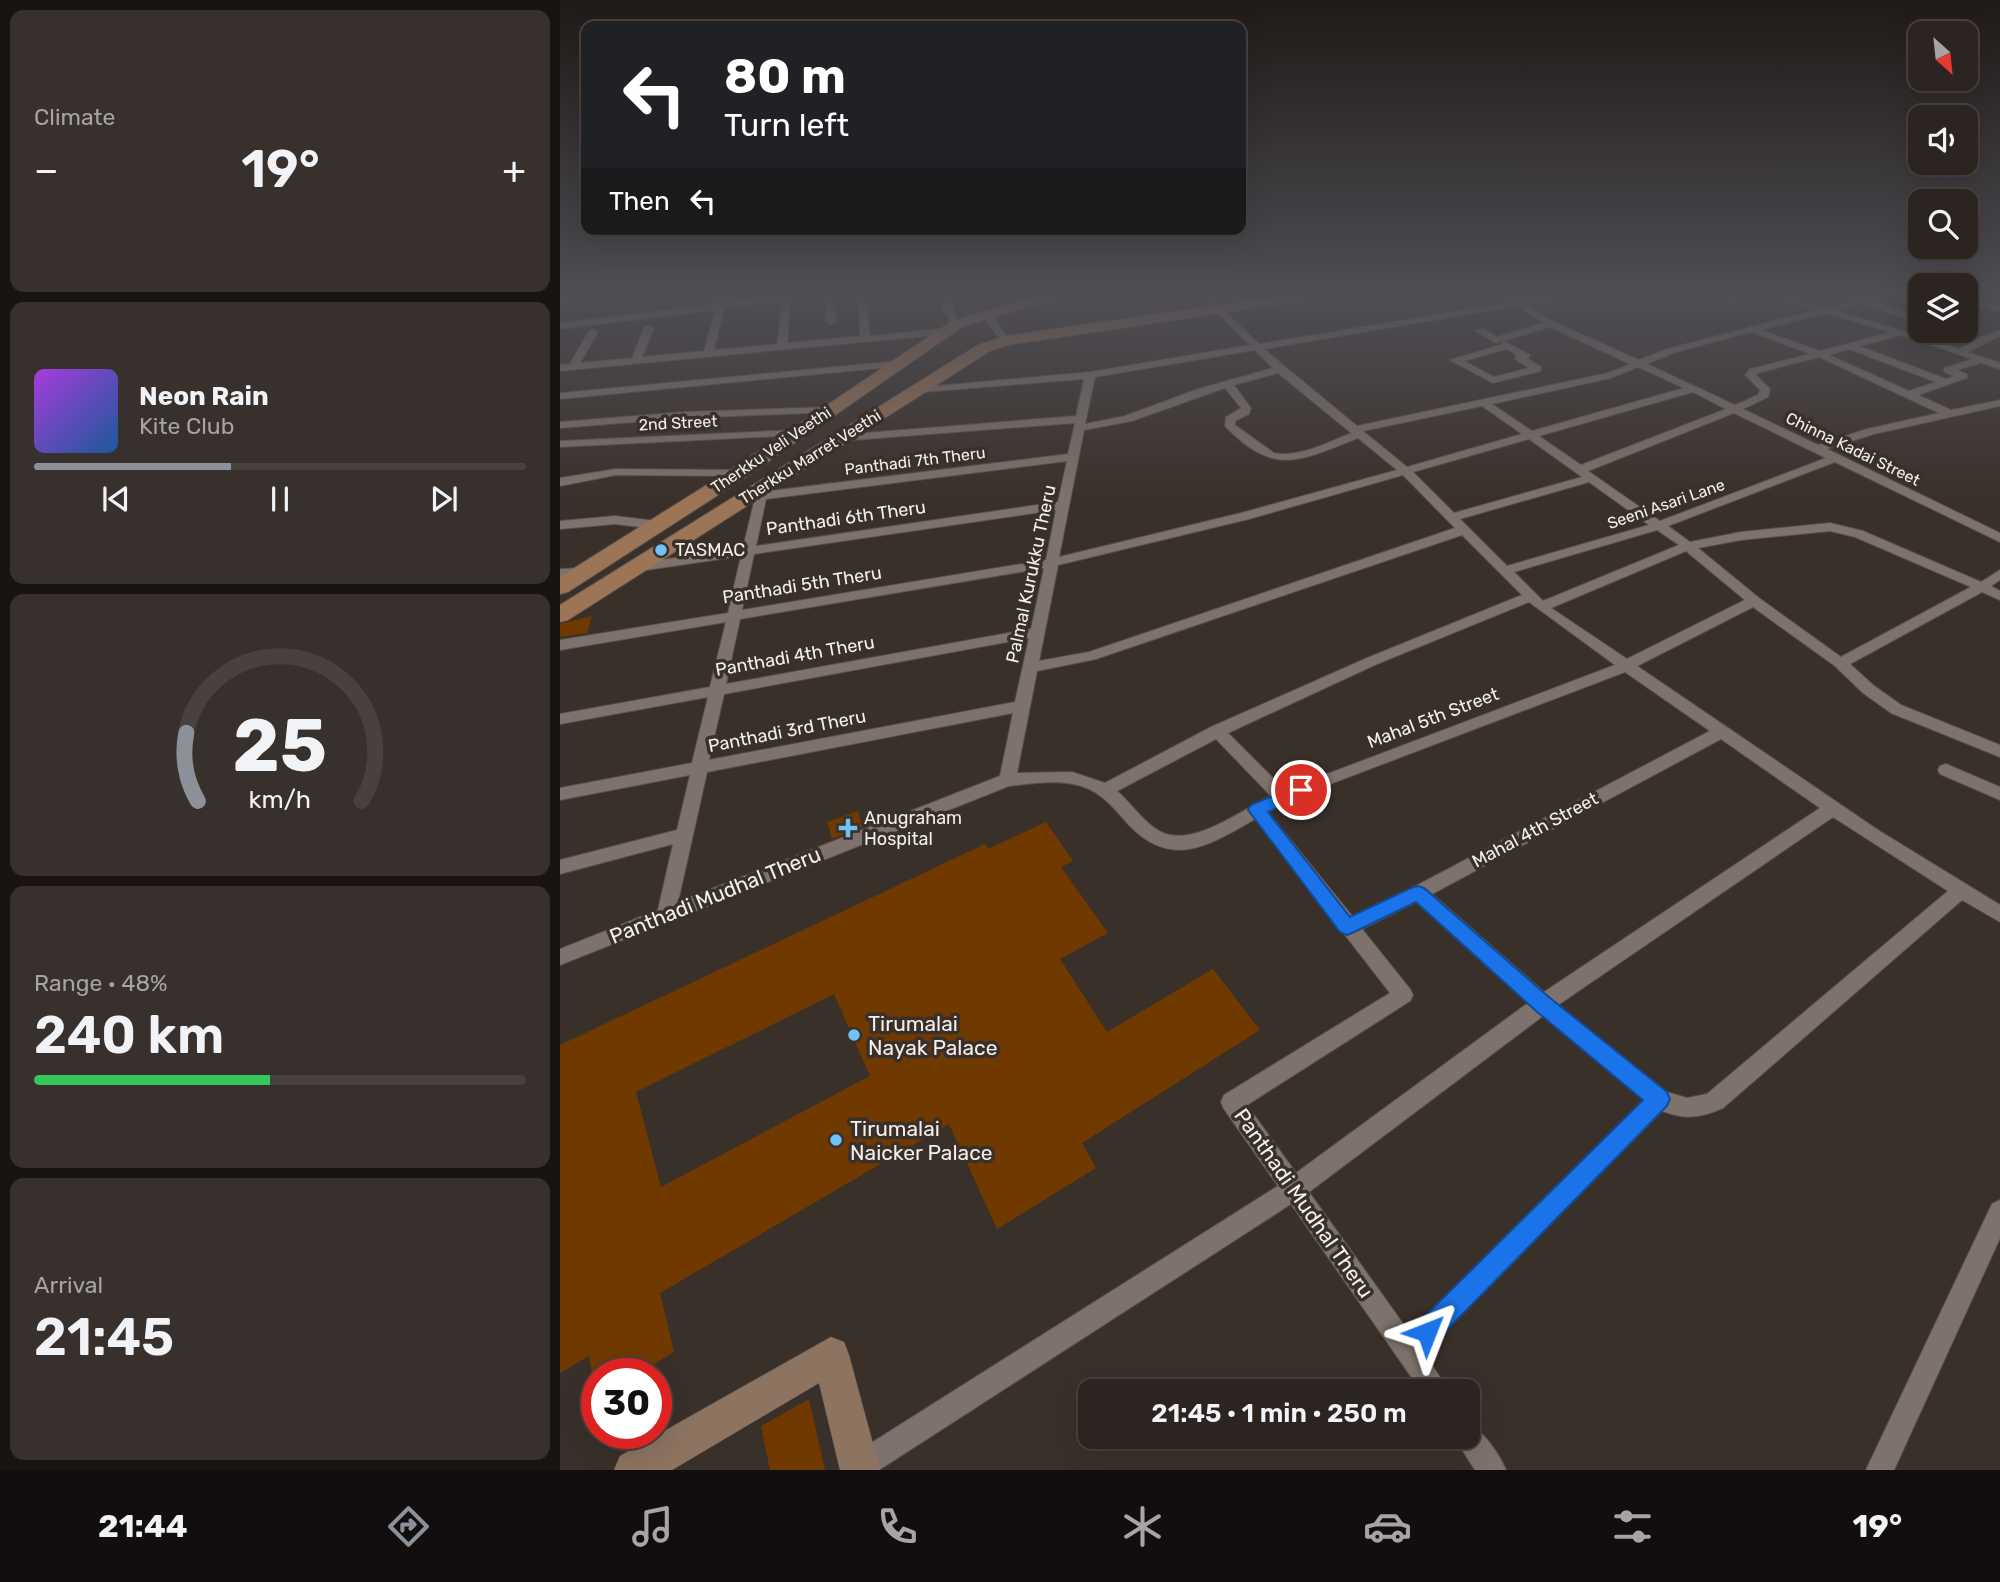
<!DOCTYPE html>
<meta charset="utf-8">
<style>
:root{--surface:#2c2420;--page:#38302d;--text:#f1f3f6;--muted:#a6a4a5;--line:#48413e;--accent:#8c9099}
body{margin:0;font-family:Rubik,sans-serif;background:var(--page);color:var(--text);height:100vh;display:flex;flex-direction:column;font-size:26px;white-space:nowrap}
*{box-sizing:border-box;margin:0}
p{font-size:23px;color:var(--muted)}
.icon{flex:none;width:38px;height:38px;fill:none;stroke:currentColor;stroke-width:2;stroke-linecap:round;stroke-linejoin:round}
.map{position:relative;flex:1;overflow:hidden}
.sheet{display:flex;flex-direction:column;gap:10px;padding:10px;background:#181412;width:560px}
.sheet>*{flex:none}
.guide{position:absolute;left:21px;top:21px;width:665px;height:214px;border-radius:14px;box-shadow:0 7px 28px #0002,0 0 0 2px var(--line);background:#202124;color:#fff;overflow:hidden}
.needle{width:46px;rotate:153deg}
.buttons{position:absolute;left:1348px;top:21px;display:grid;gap:14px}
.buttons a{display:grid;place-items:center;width:70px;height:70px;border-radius:14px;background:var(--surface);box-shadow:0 7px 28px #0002,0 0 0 2px var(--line);font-size:35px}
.speed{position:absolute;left:21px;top:1358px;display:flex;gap:14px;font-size:35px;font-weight:700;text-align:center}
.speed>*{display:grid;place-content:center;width:91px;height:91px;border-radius:50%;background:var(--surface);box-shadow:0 7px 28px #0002,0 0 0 2px var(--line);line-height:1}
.speed .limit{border:10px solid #d22;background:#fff;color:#111}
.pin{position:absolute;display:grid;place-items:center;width:60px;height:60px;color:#fff;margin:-30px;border:4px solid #fff;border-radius:50%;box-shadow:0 2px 7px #0007}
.me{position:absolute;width:77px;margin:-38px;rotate:45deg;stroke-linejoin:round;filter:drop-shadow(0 0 5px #0008)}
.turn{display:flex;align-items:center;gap:24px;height:147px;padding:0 28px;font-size:32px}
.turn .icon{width:91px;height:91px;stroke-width:2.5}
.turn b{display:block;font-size:49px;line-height:60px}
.then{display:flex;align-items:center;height:66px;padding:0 28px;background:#0003;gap:14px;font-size:26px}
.big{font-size:52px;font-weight:600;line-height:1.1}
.sheet .widget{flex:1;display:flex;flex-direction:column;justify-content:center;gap:10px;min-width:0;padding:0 24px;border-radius:14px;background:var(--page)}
.sheet .dial{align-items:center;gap:0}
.dial svg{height:182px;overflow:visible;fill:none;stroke:var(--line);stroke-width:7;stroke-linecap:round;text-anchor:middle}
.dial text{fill:var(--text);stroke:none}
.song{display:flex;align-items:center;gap:21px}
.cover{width:84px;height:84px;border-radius:10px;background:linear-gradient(135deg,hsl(280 70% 55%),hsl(210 70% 35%))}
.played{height:7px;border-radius:4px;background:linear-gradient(90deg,var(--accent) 40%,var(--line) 40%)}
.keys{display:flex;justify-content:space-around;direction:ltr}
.heat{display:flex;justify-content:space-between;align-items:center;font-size:38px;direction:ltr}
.charge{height:10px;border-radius:5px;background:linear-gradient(90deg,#34c759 48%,var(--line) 0)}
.trip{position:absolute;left:518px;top:1379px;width:402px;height:70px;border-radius:14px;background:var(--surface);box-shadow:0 7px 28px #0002,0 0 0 2px var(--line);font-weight:600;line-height:70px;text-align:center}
.tabs{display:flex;height:112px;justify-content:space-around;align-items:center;background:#120e0d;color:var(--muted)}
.tabs .icon{width:49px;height:49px}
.tabs .active{color:var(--accent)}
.tabs b{font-size:32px;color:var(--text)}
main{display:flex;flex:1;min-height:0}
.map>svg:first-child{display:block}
</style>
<main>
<section class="sheet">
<div class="widget"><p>Climate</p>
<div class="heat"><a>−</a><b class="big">19°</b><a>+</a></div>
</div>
<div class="widget">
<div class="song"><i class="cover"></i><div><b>Neon Rain</b><p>Kite Club</p></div></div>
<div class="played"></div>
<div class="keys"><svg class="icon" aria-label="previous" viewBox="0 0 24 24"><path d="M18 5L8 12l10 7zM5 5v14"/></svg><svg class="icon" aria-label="pause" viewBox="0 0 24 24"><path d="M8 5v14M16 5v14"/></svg><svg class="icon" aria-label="next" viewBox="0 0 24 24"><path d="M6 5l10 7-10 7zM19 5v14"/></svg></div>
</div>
<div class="widget dial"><svg viewBox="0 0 100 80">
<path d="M14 69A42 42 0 1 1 86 69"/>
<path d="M14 69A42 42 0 0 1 9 39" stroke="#8c9099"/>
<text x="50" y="56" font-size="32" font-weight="700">25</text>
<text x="50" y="72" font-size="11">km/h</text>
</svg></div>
<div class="widget"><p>Range · 48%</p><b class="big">240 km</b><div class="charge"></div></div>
<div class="widget"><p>Arrival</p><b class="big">21:45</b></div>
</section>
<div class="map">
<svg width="1440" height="1470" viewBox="0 0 1440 1470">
<rect width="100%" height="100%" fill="#3a302a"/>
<!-- building -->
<g fill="#703900" fill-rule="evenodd">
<polygon points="32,616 27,633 0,637 0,624"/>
<polygon points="298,811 303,827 272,839 267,822"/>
<path d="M486,822L513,861L501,867L548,933L500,959L547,1032L653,969L700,1030L522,1143L536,1168L437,1229L389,1124L100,1293L114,1352L78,1374H32L29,1356L0,1373V1045L425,844L428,849ZM274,994L310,1076L101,1187L76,1092Z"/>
<polygon points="249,1399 265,1470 210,1470 201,1426"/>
</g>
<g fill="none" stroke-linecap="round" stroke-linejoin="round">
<defs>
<g id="street">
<polygon points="20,294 47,294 0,302 0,296"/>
<path d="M159,294H167L165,303L223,294H263L231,300L227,343L300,336L298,294H306L310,336L387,328L392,331L387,334L0,371V365L10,364L28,332L33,329L38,332L20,363L72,358L84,328L89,325L94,328L82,357L144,351L155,310L0,329V323L156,304ZM222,301L217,344L154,350L164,308Z"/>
<polygon points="266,294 274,294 276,322 271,325 266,322"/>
<polygon points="380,294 388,294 400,326 392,324 383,309"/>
<path d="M638,294H647L699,344L950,302L940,294H950L960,300L998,294H1018L967,305L994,322L1079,360L1107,349L1255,310L1204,294C1225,294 1243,306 1264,307C1283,308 1308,294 1330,294L1312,300L1360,318V324L1303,303L1275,310L1399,349L1410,343L1382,331H1395L1416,339L1440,330V336L1408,352L1440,363V369L1421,363L1397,370L1407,374V378L1358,395L1391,410L1440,400V406L1314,434L1267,449L1440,533V542L1275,462L1108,526L1130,542L1181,532L1270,523L1303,531L1421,582L1440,570V580L1431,586L1440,591V600L1422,592L1290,664L1313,685L1341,705L1440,745V757L1331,713L1303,693L1275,666L1193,607L1077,666L1318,830L1440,905V922L1402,900L1163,1108C1140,1118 1126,1120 1102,1111L864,1353L889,1391H861L731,1204L319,1470H287L289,1457L718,1186L664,1109L661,1102L664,1095L830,993L695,819C650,845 612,870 569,825C557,812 546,797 529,789C506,778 474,783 449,786L0,965V949L98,910L113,844L0,874V860L117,830L130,775L0,800V788L132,763L148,697L0,724V714L150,687L166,622L0,650V640L168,613L181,556L73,572L66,568L73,564L183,548L195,498L188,497V491L201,492L508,454L515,423L280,441L274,438L280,435L516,416L524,379L351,393V389L355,388L530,372L690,345ZM957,306L984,323L937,337L924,329L916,331L936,343L990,327L1070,364L1048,373L797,426L704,349ZM1265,313L1331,332L1260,351L1201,330ZM1191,332L1250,354L1190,369L1185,375L1200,390L1198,395L1175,405L1087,364L1113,353ZM1342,335L1412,359L1384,368V372L1394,376L1386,379L1299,346ZM1289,349L1376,382L1349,391L1269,355ZM695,350L713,368L638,389L565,416L525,424L535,377ZM1259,357L1379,413L1307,429L1258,445L1183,409L1208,397L1210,389L1196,375L1198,373ZM1078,367L1124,388L972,431L932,404L1051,378ZM718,373L790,432L792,433C767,442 741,458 714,453L675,425V421L689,414L691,408L674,385ZM665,388L681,408L666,417L665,426C714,477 740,461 798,438L837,470L681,513L499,557L524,430L572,421ZM1133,392L1166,409L1021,465L979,436ZM922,406L962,434L847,467L803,431ZM1174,413L1266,458L1100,521L1028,471ZM969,439L1022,477L894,513L853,472ZM507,461L498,502L196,546L206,499ZM843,475L895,528L529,652L479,661L498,565L689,519ZM1029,482L1089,525L947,566L900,519ZM496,510L486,560L182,610L194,554ZM1097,530L1119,545L983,601L954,572ZM1270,531L1295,537L1411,587L1281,657L1199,598L1138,548L1181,540ZM902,535L962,595L807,658L651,727L545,783L512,772L457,773L477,671L536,659ZM1126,551L1185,600L1067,659L991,608ZM484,568L471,629L166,684L180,619ZM969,602L1055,665L725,790L668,733L817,664ZM469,638L455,702L149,760L164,694ZM1065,672L1150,731L852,888L792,916L708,812L765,786ZM453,713L440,776L118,902L147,772ZM656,739L711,796C680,810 629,852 596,829C581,819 571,803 557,791ZM1161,739L1260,808L984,992L872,894ZM1273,817L1388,891L1147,1094L1127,1098L1107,1092L998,1005ZM856,902L968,1003L736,1173L687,1105L850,1001L853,995L850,989L802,929ZM983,1016L1084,1100L849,1332L749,1192Z"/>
<polygon points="1160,294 1193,294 1174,302"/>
<polygon points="1342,294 1360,294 1360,300 1343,296"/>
<polygon points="1405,296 1440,305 1440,311 1405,302"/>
<polygon points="423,312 429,312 451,341 449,343 443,343 421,314"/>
<path d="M944,341L968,354L970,356L967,358L981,367V371L933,383L890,360L940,345ZM947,349L956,355L955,359L969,368L934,377L904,361Z"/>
<polygon points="338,361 342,362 342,366 0,399 0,393"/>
<polygon points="271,407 276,410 275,412 124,418 0,428 0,422 124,412"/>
<polygon points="237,430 242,433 241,435 0,447 0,441"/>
<polygon points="56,469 179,470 185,473 179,476 56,475 0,486 0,478"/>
<polygon points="55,516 96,521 102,525 96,529 55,524 0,529 0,521"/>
<polygon points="24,568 29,569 29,575 0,577 0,569"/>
<polygon points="1386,764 1440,787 1440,800 1380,774 1378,770 1380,766"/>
<polygon points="1440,1200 1440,1238 1334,1470 1306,1470 1432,1204"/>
<path d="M908,1424C924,1431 939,1454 946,1470H915L894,1437H908Z"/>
</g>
<polygon id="secondary" points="271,1337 284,1342 289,1355 320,1470 280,1470 259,1383 112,1470 54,1470 60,1456"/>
<g id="primary">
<polygon points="485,294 512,294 510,297 464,308 402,327 186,477 8,592 0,594 0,577 172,469 392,321"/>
<polygon points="732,294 769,294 762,298 448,345 430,351 8,620 0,622 0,605 418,345 446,336"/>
</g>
</defs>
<!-- street casing -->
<use href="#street" stroke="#58504a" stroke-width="2"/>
<!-- secondary casing -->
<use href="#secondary" stroke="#58504a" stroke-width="1"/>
<!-- primary casing -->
<use href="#primary" stroke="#58504a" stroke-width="2"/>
<!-- street -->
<use href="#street" fill="#7e736c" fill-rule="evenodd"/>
<!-- secondary -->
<use href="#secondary" fill="#8d7461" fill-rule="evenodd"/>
<!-- primary -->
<use href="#primary" fill="#9c7456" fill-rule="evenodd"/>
</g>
<!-- sky -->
<linearGradient id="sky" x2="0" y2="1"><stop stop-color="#201a17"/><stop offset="0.59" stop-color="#4f4e55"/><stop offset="1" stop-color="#4f4e55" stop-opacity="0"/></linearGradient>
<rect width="1440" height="500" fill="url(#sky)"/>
<!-- route -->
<polygon fill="#1a73e8" stroke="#114b97" stroke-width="2" points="741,784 750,790 747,794 708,812 790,917 851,888 858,886 864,888 990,998 1107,1092 1110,1099 1107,1106 876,1341 867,1345 858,1341 854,1332 858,1323 1083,1100 976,1011 856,902 794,932 787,935 780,932 688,810 691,805"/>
<!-- markers -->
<g fill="#6fc2f4" stroke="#3a302a" stroke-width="2.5">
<circle cx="101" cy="550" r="7"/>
<path d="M284.5 817.5h7v7h7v7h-7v7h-7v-7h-7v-7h7z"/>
<circle cx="294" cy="1035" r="7"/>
<circle cx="276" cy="1140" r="7"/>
</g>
<g text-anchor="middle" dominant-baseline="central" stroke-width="7" stroke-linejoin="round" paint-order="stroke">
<!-- far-street labels -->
<g font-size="16" fill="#f5eeea" stroke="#3a302a">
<text transform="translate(118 423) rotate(-3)">2nd Street</text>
<text transform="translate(1293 449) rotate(26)">Chinna Kadai Street</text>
<text transform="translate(211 450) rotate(-34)">Therkku Veli Veethi</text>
<text transform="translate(250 457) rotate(-32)">Therkku Marret Veethi</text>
<text transform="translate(355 461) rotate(-7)">Panthadi 7th Theru</text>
<text transform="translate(1106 504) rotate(-19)">Seeni Asari Lane</text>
</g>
<!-- street labels -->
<g font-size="18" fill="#f5eeea" stroke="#3a302a">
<text transform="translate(286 518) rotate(-8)">Panthadi 6th Theru</text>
<text transform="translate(471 574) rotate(-78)">Palmal Kurukku Theru</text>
<text transform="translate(242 585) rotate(-9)">Panthadi 5th Theru</text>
<text transform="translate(235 656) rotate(-10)">Panthadi 4th Theru</text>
<text transform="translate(873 718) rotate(-21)">Mahal 5th Street</text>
<text transform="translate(227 731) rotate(-11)">Panthadi 3rd Theru</text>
<text transform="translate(975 830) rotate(-28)">Mahal 4th Street</text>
</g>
<!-- poi labels -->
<g font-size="18" fill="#f5eeea" stroke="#3a302a" text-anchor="start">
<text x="115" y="550">TASMAC</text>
<text x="304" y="818">Anugraham<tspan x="304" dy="21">Hospital</tspan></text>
</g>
<!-- near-street labels -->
<g font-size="21" fill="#f5eeea" stroke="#3a302a">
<text transform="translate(155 895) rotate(-22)">Panthadi Mudhal Theru</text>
<text transform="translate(744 1203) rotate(55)">Panthadi Mudhal Theru</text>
</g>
<!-- near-poi labels -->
<g font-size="21" fill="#f5eeea" stroke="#3a302a" text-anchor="start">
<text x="308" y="1023">Tirumalai<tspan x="308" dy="24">Nayak Palace</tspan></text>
<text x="290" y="1128">Tirumalai<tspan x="290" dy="24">Naicker Palace</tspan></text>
</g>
</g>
</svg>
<div class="buttons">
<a><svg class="needle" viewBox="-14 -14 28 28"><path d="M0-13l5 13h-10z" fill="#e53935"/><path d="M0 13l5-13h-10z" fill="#a6a4a5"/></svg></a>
<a><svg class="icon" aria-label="sound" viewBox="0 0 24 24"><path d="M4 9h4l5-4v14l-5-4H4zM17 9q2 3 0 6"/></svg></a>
<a><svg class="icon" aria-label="search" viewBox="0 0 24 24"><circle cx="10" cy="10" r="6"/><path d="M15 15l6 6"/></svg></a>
<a><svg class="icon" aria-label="layers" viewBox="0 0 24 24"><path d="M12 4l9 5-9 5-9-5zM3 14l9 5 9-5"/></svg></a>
</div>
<div class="speed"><div class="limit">30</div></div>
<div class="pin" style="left:741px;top:790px;background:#d93025"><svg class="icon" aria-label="arrive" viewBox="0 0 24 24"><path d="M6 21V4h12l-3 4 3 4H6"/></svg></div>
<svg class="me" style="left:867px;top:1332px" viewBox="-20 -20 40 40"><path d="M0-17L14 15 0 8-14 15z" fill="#1a73e8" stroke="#fff" stroke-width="4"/></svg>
<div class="trip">21:45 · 1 min · 250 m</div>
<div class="guide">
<div class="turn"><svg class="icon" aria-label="left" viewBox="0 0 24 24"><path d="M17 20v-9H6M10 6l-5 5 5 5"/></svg><div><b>80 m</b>Turn left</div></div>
<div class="then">Then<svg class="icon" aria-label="left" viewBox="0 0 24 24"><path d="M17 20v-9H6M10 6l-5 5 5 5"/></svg></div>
</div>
</div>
</main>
<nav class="tabs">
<b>21:44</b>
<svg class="icon active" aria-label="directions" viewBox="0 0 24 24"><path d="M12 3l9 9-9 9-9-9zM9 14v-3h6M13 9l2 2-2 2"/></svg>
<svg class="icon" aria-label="music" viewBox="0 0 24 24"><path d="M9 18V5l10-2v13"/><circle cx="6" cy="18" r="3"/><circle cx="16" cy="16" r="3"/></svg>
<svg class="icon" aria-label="phone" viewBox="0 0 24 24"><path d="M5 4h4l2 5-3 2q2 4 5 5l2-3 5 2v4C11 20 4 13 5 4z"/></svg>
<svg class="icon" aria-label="climate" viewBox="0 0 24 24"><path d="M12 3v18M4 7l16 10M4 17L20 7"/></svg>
<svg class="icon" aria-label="car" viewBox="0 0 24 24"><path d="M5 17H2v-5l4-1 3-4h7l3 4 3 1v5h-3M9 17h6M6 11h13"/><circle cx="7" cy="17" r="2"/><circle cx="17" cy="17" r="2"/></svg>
<svg class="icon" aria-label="filters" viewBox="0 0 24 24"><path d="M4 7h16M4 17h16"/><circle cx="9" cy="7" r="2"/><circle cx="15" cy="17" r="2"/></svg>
<b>19°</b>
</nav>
